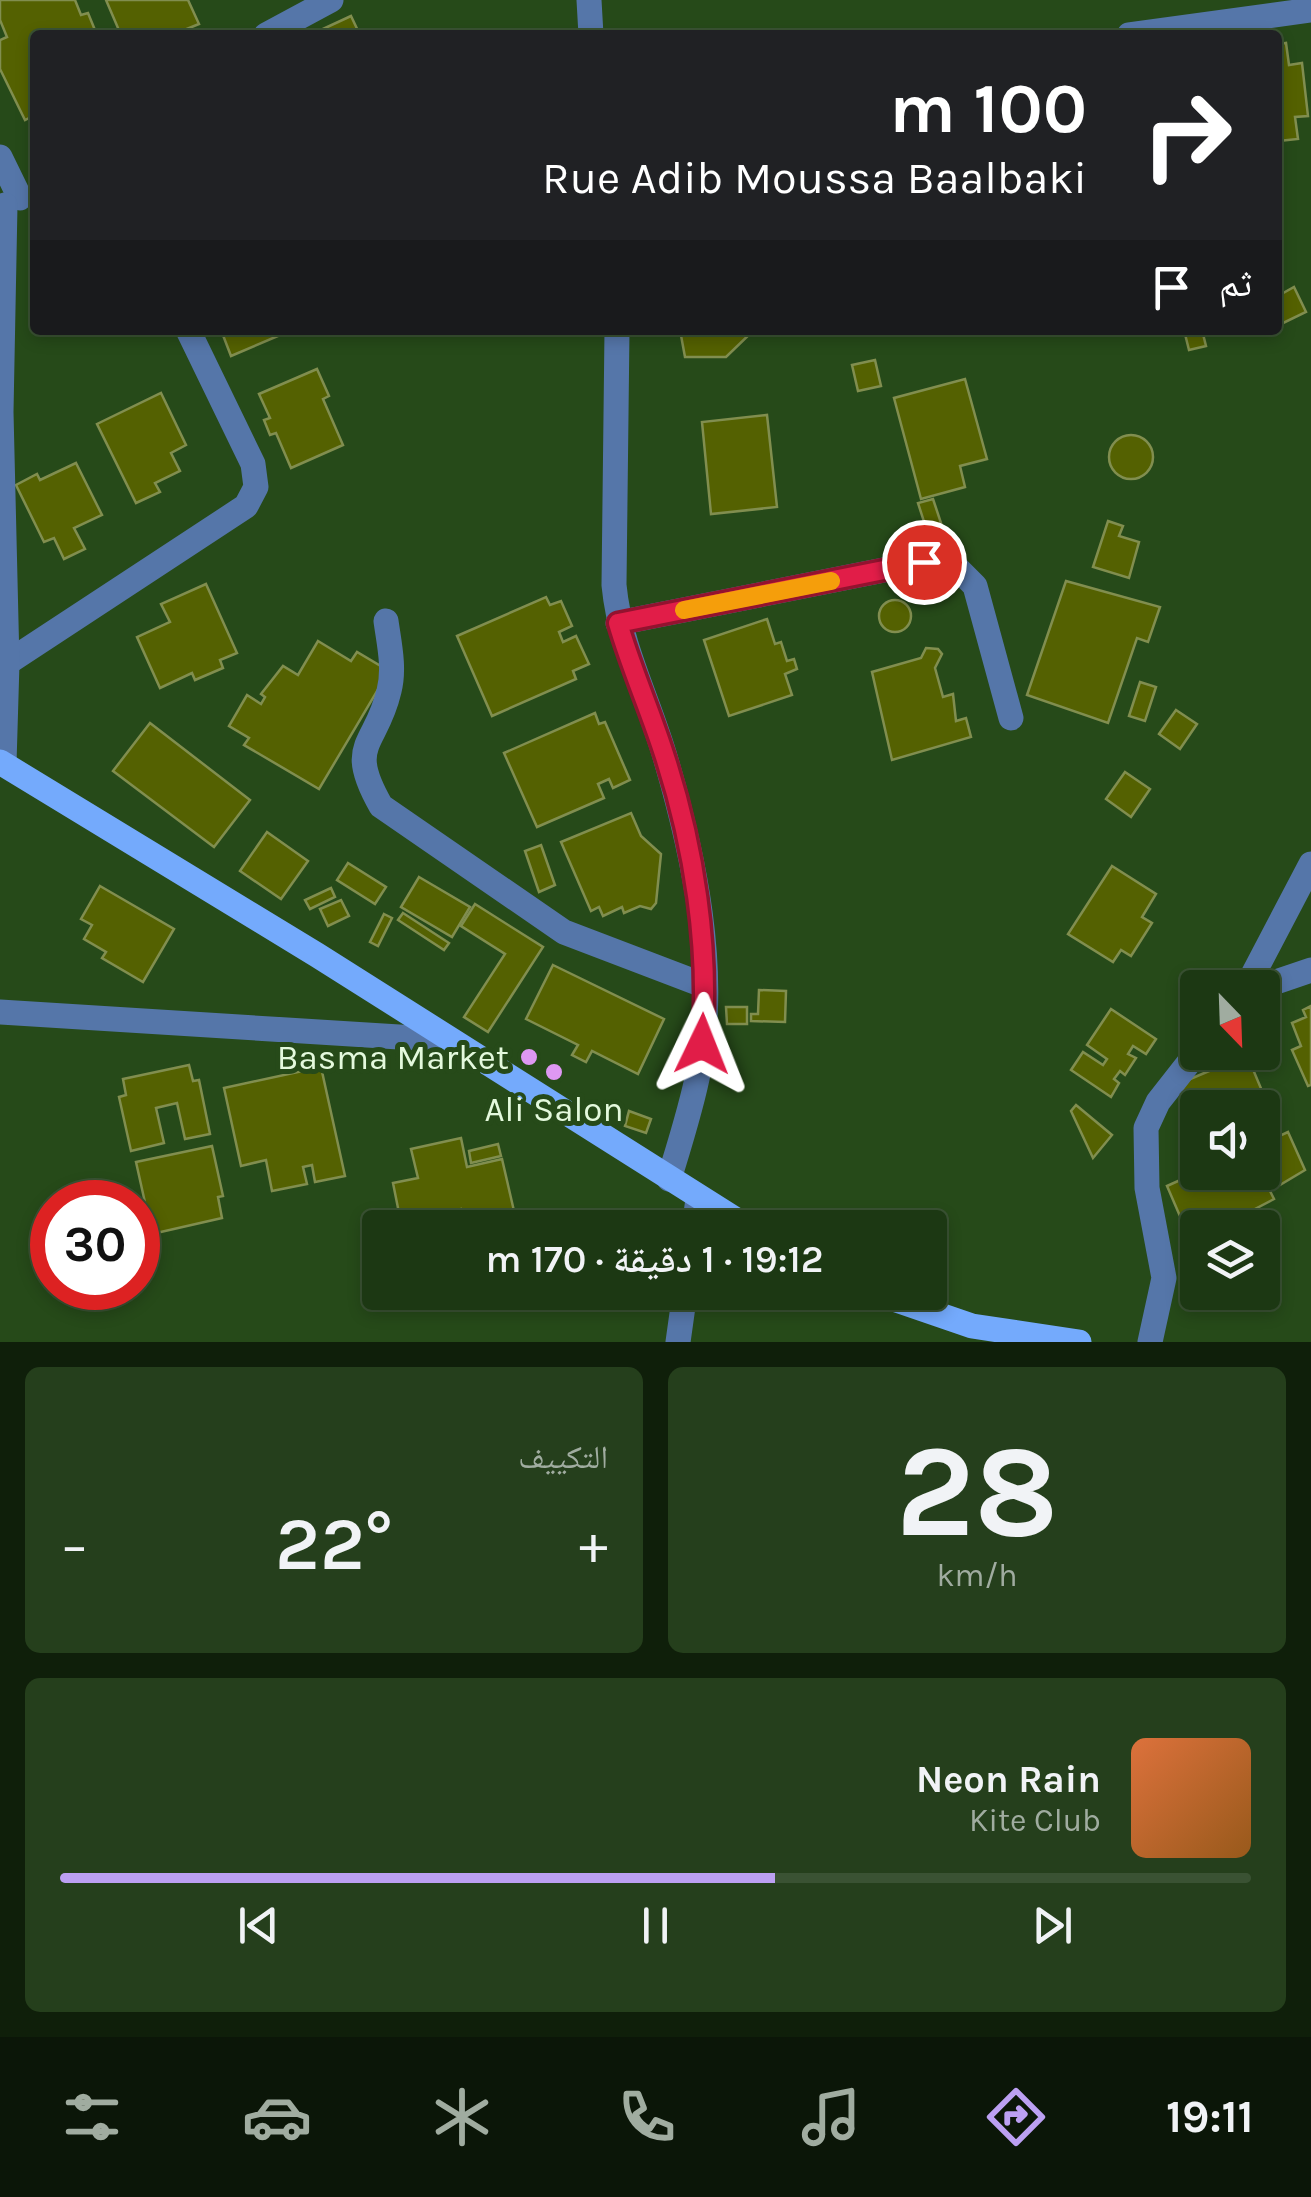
<!DOCTYPE html>
<html lang="ar">
<meta charset="utf-8">
<style>
:root{--surface:#1c3813;--page:#253f1c;--text:#f1f3f6;--muted:#a0aca0;--line:#3a5233;--accent:#bca0f2}
body{margin:0;font-family:Karla,"Noto Naskh Arabic",sans-serif;background:var(--page);color:var(--text);direction:rtl;height:100vh;display:flex;flex-direction:column;font-size:38px;white-space:nowrap}
*{box-sizing:border-box;margin:0}
p{font-size:32px;color:var(--muted)}
.icon{flex:none;width:55px;height:55px;fill:none;stroke:currentColor;stroke-width:2;stroke-linecap:round;stroke-linejoin:round}
.map{position:relative;height:1342px;overflow:hidden;direction:ltr}
.drawer{display:flex;flex-direction:column;gap:25px;padding:25px;background:#0f1f0a;flex:1}
.drawer>*{flex:none}
.top-card{position:absolute;left:30px;top:30px;width:1252px;height:305px;border-radius:10px;box-shadow:0 5px 15px #0003,0 0 0 2px var(--line);direction:rtl;background:#202124;color:#fff;overflow:hidden}
.needle{width:65px;rotate:157deg}
.fabs{position:absolute;left:1180px;top:970px;display:grid;gap:20px}
.fabs a{display:grid;place-items:center;width:100px;height:100px;border-radius:10px;background:var(--surface);box-shadow:0 5px 15px #0003,0 0 0 2px var(--line);font-size:50px}
.speed{position:absolute;left:30px;top:1180px;display:flex;gap:20px;font-size:50px;font-weight:700;text-align:center}
.speed>*{display:grid;place-content:center;width:130px;height:130px;border-radius:50%;background:var(--surface);box-shadow:0 5px 15px #0003,0 0 0 2px var(--line);line-height:1}
.speed .limit{border:15px solid #d22;background:#fff;color:#111}
.pin{position:absolute;display:grid;place-items:center;width:85px;height:85px;color:#fff;margin:-42px;border:5px solid #fff;border-radius:50%;box-shadow:0 2px 10px #0007}
.me{position:absolute;width:110px;margin:-55px;rotate:2deg;stroke-linejoin:round;filter:drop-shadow(0 0 8px #0008)}
.turn{display:flex;align-items:center;gap:35px;height:210px;padding:0 30px;font-size:45px}
.turn .icon{width:130px;height:130px;stroke-width:2.5}
.turn b{display:block;font-size:70px;line-height:85px}
.then{display:flex;align-items:center;height:95px;padding:0 30px;background:#0003;gap:20px;font-size:38px}
.big{font-size:75px;font-weight:600;line-height:1.1}
.drawer .widget{flex:1;display:flex;flex-direction:column;justify-content:center;gap:15px;min-width:0;padding:0 35px;border-radius:15px;background:var(--page)}
.drawer .dial{align-items:center;gap:0}
.dial b{font-size:130px;line-height:1}
.song{display:flex;align-items:center;gap:30px}
.cover{width:120px;height:120px;border-radius:15px;background:linear-gradient(135deg,hsl(20 70% 55%),hsl(30 70% 35%))}
.played{height:10px;border-radius:5px;background:linear-gradient(90deg,var(--accent) 60%,var(--line) 60%)}
.keys{display:flex;justify-content:space-around;direction:ltr}
.heat{display:flex;justify-content:space-between;align-items:center;font-size:55px;direction:ltr}
.drawer .tiles{flex:1;display:grid;gap:25px;grid-template-columns:1fr 1fr}
.widget:last-child{grid-column:span 2}
.trip{position:absolute;left:362px;top:1210px;width:585px;height:100px;border-radius:10px;background:var(--surface);box-shadow:0 5px 15px #0003,0 0 0 2px var(--line);font-weight:600;line-height:100px;text-align:center;direction:rtl}
.dock{display:flex;height:160px;justify-content:space-around;align-items:center;background:#0b1608;color:var(--muted)}
.dock .icon{width:70px;height:70px}
.dock .on{color:var(--accent)}
.dock b{font-size:45px;color:var(--text)}
.map>svg:first-child{display:block}
</style>
<div class="map">
<svg width="1311" height="1342" viewBox="0 0 1311 1342">
<rect width="100%" height="100%" fill="#264a19"/>
<!-- building -->
<g fill="#546101" stroke="#818e4f" stroke-width="2.5">
<polygon points="0,0 75,0 81,15 88,13 97,35 35,35 35,115 25,120 0,69 0,40 7,37 0,20"/>
<polygon points="106,0 188,0 199,24 172,35 121,35"/>
<polygon points="351,16 360,35 310,35"/>
<polygon points="1286,43 1289,65 1302,63 1308,116 1295,117 1298,139 1278,141 1278,44"/>
<polygon points="1294,287 1306,312 1281,324 1278,296"/>
<polygon points="221,330 292,330 231,356"/>
<polygon points="680,330 754,330 726,357 685,357"/>
<polygon points="1184,330 1202,330 1206,346 1189,350"/>
<polygon points="875,360 881,386 858,391 852,365"/>
<polygon points="317,369 329,396 323,399 343,445 291,468 276,433 270,435 264,420 270,418 259,394"/>
<polygon points="965,379 987,459 960,466 965,487 921,499 894,398"/>
<polygon points="161,393 186,445 171,453 180,471 155,483 160,492 136,503 97,424"/>
<polygon points="767,415 777,507 711,514 702,422"/>
<circle cx="1131" cy="457" r="22"/>
<polygon points="76,463 102,515 74,528 85,549 64,559 54,538 44,542 16,485 37,474 40,480"/>
<polygon points="933,499 942,526 927,531 918,503"/>
<polygon points="1108,521 1123,526 1119,536 1139,542 1129,578 1093,567"/>
<polygon points="1066,581 1160,607 1148,642 1137,638 1108,723 1027,695"/>
<polygon points="206,584 237,653 220,660 223,668 195,680 192,673 160,688 137,637 170,622 161,604"/>
<polygon points="546,597 550,605 561,601 572,626 559,632 563,642 576,636 589,664 573,671 576,679 492,716 457,636"/>
<circle cx="895" cy="616" r="16"/>
<polygon points="767,619 775,644 781,642 787,661 794,659 797,669 785,674 792,695 729,716 704,640"/>
<polygon points="318,641 351,661 357,652 389,671 319,789 244,745 249,738 229,726 247,695 261,704 265,697 261,694 283,666 298,675"/>
<polygon points="926,648 938,649 942,654 935,668 943,697 953,694 956,721 966,718 971,737 892,760 872,672 921,658"/>
<polygon points="1140,682 1156,687 1145,721 1129,716"/>
<polygon points="1176,710 1197,724 1180,749 1159,734"/>
<polygon points="595,713 599,724 605,722 630,780 613,788 609,779 598,784 604,798 537,827 504,753"/>
<polygon points="150,723 250,800 214,847 113,771"/>
<polygon points="1125,772 1150,789 1131,817 1106,799"/>
<polygon points="631,813 641,836 661,854 656,903 651,909 640,906 624,913 622,907 603,916 599,907 591,911 561,842"/>
<polygon points="267,832 308,861 281,899 240,871"/>
<polygon points="541,845 555,885 539,892 525,851"/>
<polygon points="348,863 386,887 375,904 337,880"/>
<polygon points="1112,866 1156,894 1142,917 1152,923 1131,956 1121,950 1113,962 1068,934"/>
<polygon points="419,877 470,907 452,937 401,907"/>
<polygon points="100,886 174,929 143,982 102,958 106,952 84,939 92,925 81,919"/>
<polygon points="331,888 335,897 310,909 305,900"/>
<polygon points="341,900 349,916 328,926 320,909"/>
<polygon points="475,904 543,947 488,1032 464,1017 505,954 461,926"/>
<polygon points="403,913 449,943 444,950 398,920"/>
<polygon points="384,914 392,918 378,946 370,942"/>
<polygon points="553,965 664,1019 638,1074 592,1051 586,1062 572,1055 578,1045 526,1019"/>
<polygon points="759,990 786,991 785,1022 751,1021 751,1014 758,1014"/>
<polygon points="1311,1006 1311,1085 1308,1086 1292,1050 1301,1046 1292,1023 1306,1017 1303,1010"/>
<polygon points="726,1007 747,1007 747,1024 727,1024"/>
<polygon points="1111,1009 1156,1039 1146,1054 1133,1046 1128,1054 1136,1058 1125,1075 1120,1071 1114,1079 1119,1083 1111,1097 1071,1070 1083,1052 1103,1065 1107,1059 1087,1045"/>
<polygon points="1247,1055 1270,1110 1262,1113 1262,1108 1198,1108 1198,1134 1176,1085"/>
<polygon points="189,1065 193,1081 199,1080 210,1134 185,1139 177,1103 156,1108 164,1143 131,1151 119,1097 126,1095 123,1079"/>
<polygon points="321,1067 345,1176 315,1182 312,1165 303,1167 307,1184 272,1191 266,1160 241,1166 224,1088"/>
<polygon points="1076,1105 1112,1135 1093,1158 1071,1111"/>
<polygon points="629,1111 651,1119 646,1133 625,1126"/>
<polygon points="1288,1132 1305,1170 1270,1191 1274,1199 1228,1223 1198,1228 1198,1233 1189,1237 1167,1186 1198,1172 1262,1172 1262,1144"/>
<polygon points="461,1138 467,1167 502,1159 514,1211 464,1222 461,1209 439,1214 442,1227 402,1228 393,1183 418,1178 411,1149"/>
<polygon points="498,1144 501,1156 471,1163 469,1151"/>
<polygon points="212,1146 223,1196 218,1197 222,1218 152,1234 136,1162"/>
</g>
<g fill="none" stroke-linecap="round" stroke-linejoin="round">
<!-- minor -->
<g stroke="#5576a9" stroke-width="25">
<polyline points="589,0 591,35"/>
<polyline points="266,35 331,0"/>
<polyline points="1129,35 1311,10"/>
<polyline points="0,157 20,198"/>
<path d="M617,330L614,585C620,648 649,700 666,760C694,856 718,968 699,1069C692,1106 680,1143 669,1179"/>
<path d="M386,621C389,643 395,668 389,691C376,747 345,743 381,806L564,932L703,985"/>
<polyline points="618,623 924,562 957,568 975,586 1011,718"/>
<polyline points="7,663 246,506 256,487 253,464 188,330"/>
<polyline points="4,764 7,663 1,412 5,205"/>
<polyline points="1246,988 1311,864"/>
<polyline points="1258,988 1311,970"/>
<polyline points="0,1012 447,1040"/>
<polyline points="694,1228 698,1199"/>
<polyline points="678,1342 685,1292"/>
<polyline points="1150,1342 1164,1278 1147,1188 1146,1128 1158,1102 1198,1051"/>
</g>
<!-- major -->
<g stroke="#74aafc" stroke-width="25">
<polyline points="0,762 317,955 749,1228"/>
<polyline points="873,1292 972,1326 1079,1342"/>
</g>
</g>
<g fill="none" stroke-linecap="round" stroke-linejoin="round">
<defs>
<path id="route" d="M702,1044C710,948 694,845 664,754C650,710 631,668 618,623L924,562"/>
</defs>
<!-- route casing -->
<use href="#route" stroke="#92132f" stroke-width="25"/>
<!-- route -->
<use href="#route" stroke="#e11d48" stroke-width="18"/>
<!-- slow -->
<polyline stroke="#f59e0b" stroke-width="18" points="684,610 831,581"/>
</g>
<!-- markers -->
<g fill="#de98f2" stroke="#264a19" stroke-width="4">
<circle cx="529" cy="1057" r="10"/>
<circle cx="554" cy="1072" r="10"/>
</g>
<g text-anchor="middle" dominant-baseline="central" stroke-width="10" stroke-linejoin="round" paint-order="stroke">
<!-- poi labels -->
<g font-size="35" fill="#e4f9dd" stroke="#264a19" text-anchor="end">
<text x="509" y="1057">Basma Market</text>
<text x="554" y="1109" text-anchor="middle">Ali Salon</text>
</g>
</g>
</svg>
<div class="fabs">
<a><svg class="needle" viewBox="-14 -14 28 28"><path d="M0-13l5 13h-10z" fill="#e53935"/><path d="M0 13l5-13h-10z" fill="#a0aca0"/></svg></a>
<a><svg class="icon" aria-label="sound" viewBox="0 0 24 24"><path d="M4 9h4l5-4v14l-5-4H4zM17 9q2 3 0 6"/></svg></a>
<a><svg class="icon" aria-label="layers" viewBox="0 0 24 24"><path d="M12 4l9 5-9 5-9-5zM3 14l9 5 9-5"/></svg></a>
</div>
<div class="speed"><div class="limit">30</div></div>
<div class="pin" style="left:924px;top:562px;background:#d93025"><svg class="icon" aria-label="arrive" viewBox="0 0 24 24"><path d="M6 21V4h12l-3 4 3 4H6"/></svg></div>
<svg class="me" style="left:702px;top:1044px" viewBox="-20 -20 40 40"><path d="M0-17L14 15 0 8-14 15z" fill="#e11d48" stroke="#fff" stroke-width="4"/></svg>
<div class="trip">19:12 · 1 دقيقة · 170 m</div>
<div class="top-card">
<div class="turn"><svg class="icon" aria-label="right" viewBox="0 0 24 24"><path d="M7 20v-9h11M14 6l5 5-5 5"/></svg><div><b>100 m</b>Rue Adib Moussa Baalbaki</div></div>
<div class="then">ثم<svg class="icon" aria-label="arrive" viewBox="0 0 24 24"><path d="M6 21V4h12l-3 4 3 4H6"/></svg></div>
</div>
</div>
<section class="drawer">
<div class="tiles">
<div class="widget dial"><b>28</b><p>km/h</p></div>
<div class="widget"><p>التكييف</p>
<div class="heat"><a>−</a><b class="big">22°</b><a>+</a></div>
</div>
<div class="widget">
<div class="song"><i class="cover"></i><div><b>Neon Rain</b><p>Kite Club</p></div></div>
<div class="played"></div>
<div class="keys"><svg class="icon" aria-label="previous" viewBox="0 0 24 24"><path d="M18 5L8 12l10 7zM5 5v14"/></svg><svg class="icon" aria-label="pause" viewBox="0 0 24 24"><path d="M8 5v14M16 5v14"/></svg><svg class="icon" aria-label="next" viewBox="0 0 24 24"><path d="M6 5l10 7-10 7zM19 5v14"/></svg></div>
</div>
</div>
</section>
<nav class="dock">
<b>19:11</b>
<svg class="icon on" aria-label="directions" viewBox="0 0 24 24"><path d="M12 3l9 9-9 9-9-9zM9 14v-3h6M13 9l2 2-2 2"/></svg>
<svg class="icon" aria-label="music" viewBox="0 0 24 24"><path d="M9 18V5l10-2v13"/><circle cx="6" cy="18" r="3"/><circle cx="16" cy="16" r="3"/></svg>
<svg class="icon" aria-label="phone" viewBox="0 0 24 24"><path d="M5 4h4l2 5-3 2q2 4 5 5l2-3 5 2v4C11 20 4 13 5 4z"/></svg>
<svg class="icon" aria-label="climate" viewBox="0 0 24 24"><path d="M12 3v18M4 7l16 10M4 17L20 7"/></svg>
<svg class="icon" aria-label="car" viewBox="0 0 24 24"><path d="M5 17H2v-5l4-1 3-4h7l3 4 3 1v5h-3M9 17h6M6 11h13"/><circle cx="7" cy="17" r="2"/><circle cx="17" cy="17" r="2"/></svg>
<svg class="icon" aria-label="filters" viewBox="0 0 24 24"><path d="M4 7h16M4 17h16"/><circle cx="9" cy="7" r="2"/><circle cx="15" cy="17" r="2"/></svg>
</nav>
